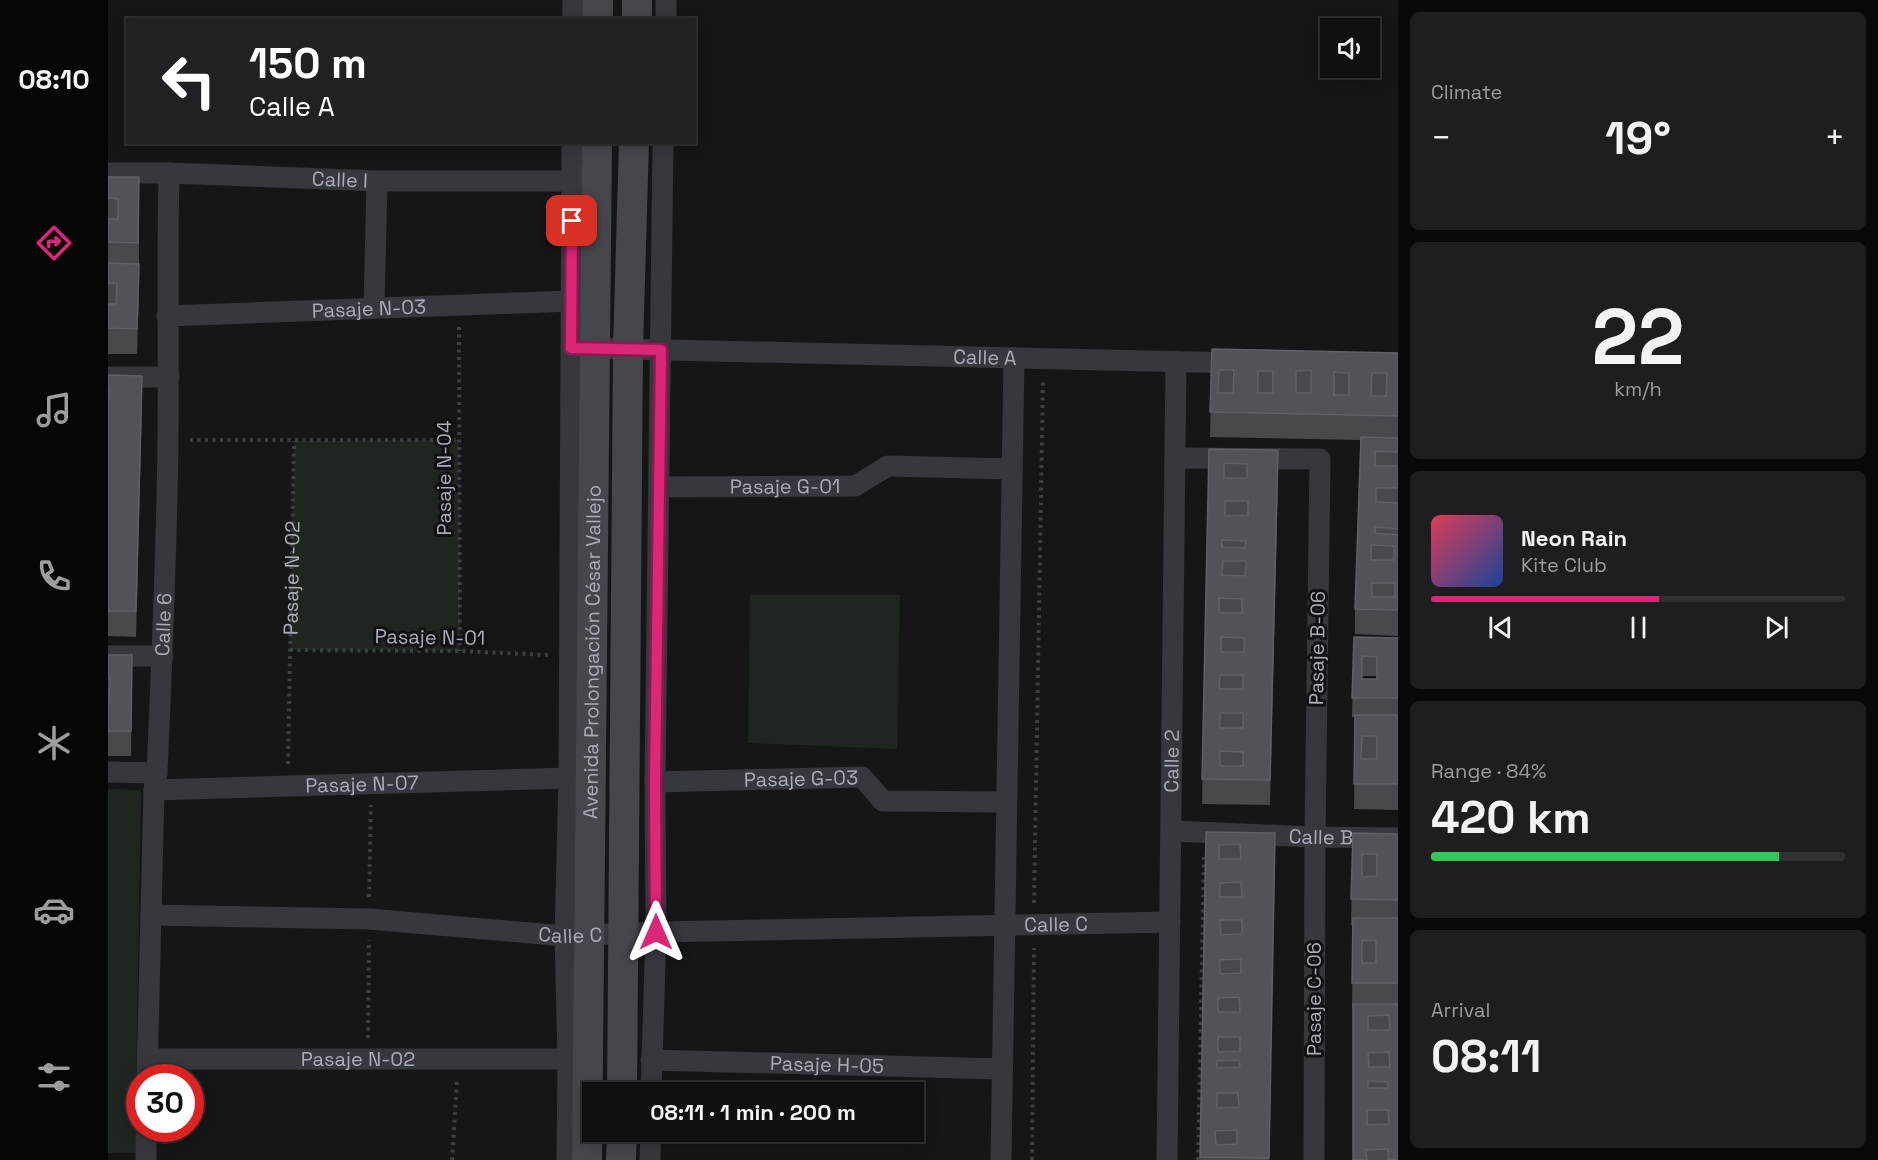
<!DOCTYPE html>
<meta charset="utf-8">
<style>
:root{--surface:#101012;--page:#1e1e20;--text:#f1f3f6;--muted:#9c9d9f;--line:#303032;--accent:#db2777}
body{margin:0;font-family:"Space Grotesk",sans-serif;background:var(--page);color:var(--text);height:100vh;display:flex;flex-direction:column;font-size:22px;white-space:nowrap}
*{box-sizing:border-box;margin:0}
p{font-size:20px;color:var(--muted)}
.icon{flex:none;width:33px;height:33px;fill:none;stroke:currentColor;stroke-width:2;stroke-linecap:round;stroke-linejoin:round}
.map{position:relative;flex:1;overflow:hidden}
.drawer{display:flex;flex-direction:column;gap:12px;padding:12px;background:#09090a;width:480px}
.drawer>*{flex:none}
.banner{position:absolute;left:18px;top:18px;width:570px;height:126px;border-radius:0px;box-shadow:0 3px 15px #0003,0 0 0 2px var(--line);background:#202124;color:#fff;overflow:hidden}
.controls{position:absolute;left:1212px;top:18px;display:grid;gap:12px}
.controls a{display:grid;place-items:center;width:60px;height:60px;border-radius:0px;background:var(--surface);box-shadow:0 3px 15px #0003,0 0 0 2px var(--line);font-size:30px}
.speed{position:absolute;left:18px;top:1064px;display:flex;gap:12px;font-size:30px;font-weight:700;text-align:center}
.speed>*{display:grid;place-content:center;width:78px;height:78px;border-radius:50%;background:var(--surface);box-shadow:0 3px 15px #0003,0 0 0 2px var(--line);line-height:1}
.speed .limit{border:9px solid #d22;background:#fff;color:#111}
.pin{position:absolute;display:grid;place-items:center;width:51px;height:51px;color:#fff;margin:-26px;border-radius:12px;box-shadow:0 3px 9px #0006}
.me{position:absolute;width:66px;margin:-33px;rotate:0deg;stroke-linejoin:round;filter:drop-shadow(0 0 4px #0008)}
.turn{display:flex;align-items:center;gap:21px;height:126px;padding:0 24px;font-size:27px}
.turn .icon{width:78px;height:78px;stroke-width:2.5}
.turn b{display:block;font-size:42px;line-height:51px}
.big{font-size:45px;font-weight:700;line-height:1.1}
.drawer .widget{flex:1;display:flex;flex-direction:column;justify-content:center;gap:9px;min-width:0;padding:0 21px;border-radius:9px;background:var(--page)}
.drawer .dial{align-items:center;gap:0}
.dial b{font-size:78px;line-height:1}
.song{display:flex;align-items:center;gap:18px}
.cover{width:72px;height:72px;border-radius:9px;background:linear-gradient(135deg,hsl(350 70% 55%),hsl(220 70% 35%))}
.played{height:6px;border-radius:3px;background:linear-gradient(90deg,var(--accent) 55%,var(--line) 55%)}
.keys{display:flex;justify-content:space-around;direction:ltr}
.heat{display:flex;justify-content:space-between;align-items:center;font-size:33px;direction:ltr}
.charge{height:9px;border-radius:4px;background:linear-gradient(90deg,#34c759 84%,var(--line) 0)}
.trip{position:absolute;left:474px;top:1082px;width:342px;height:60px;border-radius:0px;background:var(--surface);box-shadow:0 3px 15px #0003,0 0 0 2px var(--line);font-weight:700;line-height:60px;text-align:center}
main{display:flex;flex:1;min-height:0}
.tabs{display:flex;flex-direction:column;width:108px;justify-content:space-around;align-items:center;background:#060607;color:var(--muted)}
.tabs .icon{width:42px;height:42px}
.tabs .on{color:var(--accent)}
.tabs b{font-size:27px;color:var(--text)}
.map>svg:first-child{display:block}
</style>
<main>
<nav class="tabs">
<b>08:10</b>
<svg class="icon on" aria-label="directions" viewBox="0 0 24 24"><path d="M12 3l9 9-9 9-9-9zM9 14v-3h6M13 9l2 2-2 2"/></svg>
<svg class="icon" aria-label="music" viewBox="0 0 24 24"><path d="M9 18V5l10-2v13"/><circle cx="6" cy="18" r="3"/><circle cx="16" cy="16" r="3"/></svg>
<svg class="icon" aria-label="phone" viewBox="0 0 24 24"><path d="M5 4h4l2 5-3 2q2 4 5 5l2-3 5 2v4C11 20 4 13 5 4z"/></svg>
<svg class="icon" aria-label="climate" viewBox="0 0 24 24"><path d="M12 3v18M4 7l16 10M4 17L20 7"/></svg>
<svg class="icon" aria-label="car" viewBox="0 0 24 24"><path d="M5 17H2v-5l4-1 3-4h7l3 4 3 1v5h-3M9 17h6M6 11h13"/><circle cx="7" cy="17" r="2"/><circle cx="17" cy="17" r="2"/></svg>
<svg class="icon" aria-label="filters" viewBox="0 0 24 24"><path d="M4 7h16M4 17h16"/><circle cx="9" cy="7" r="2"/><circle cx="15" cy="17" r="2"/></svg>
</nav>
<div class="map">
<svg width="1290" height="1160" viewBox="0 0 1290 1160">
<rect width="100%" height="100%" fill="#161618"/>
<!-- green -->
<g fill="#1e261f">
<polygon points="351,440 352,651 182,650 186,441"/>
<polygon points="642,595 792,595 789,749 640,743"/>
<polygon points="0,789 33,790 27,1153 0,1153"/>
</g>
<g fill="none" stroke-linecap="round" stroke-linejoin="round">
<!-- path -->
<g stroke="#3d3f44" stroke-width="4" stroke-dasharray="3 4.5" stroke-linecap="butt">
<polyline points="351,327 352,651"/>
<polyline points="82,440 351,440"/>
<polyline points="182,650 352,651 440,655"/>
<path id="s1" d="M180,764L186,441"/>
<polyline points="261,897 263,805"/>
<polyline points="926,903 935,380"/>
<polyline points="260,1038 261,940"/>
<polyline points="344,1160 349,1081"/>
<polyline points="924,1160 926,948"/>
<polyline points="1090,1160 1096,855"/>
</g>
<!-- street -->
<g stroke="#37383d" stroke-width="21">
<polyline points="465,20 465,0"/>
<polyline points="558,20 558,0"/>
<path id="s2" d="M0,173H61L269,181H464"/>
<polyline points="266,308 269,181"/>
<path id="s3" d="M59,316L464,301"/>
<path id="s4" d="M475,348L1130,363"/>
<polyline points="0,377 61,377"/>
<polyline points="1067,458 1212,459 1207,837 1206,1160"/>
<path id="s5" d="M551,487L747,486L780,466L904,469"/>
<polyline points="0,656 55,656"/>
<polyline points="0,772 49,773"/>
<path id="s6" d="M547,782L754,777L775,801L898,802"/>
<path id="s7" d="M46,790L461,778"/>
<path id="s8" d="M1063,831L1207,837L1290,838"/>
<path id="s9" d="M43,915L261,919L457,936L548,932L1062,922"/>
<path id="s10" d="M40,1059H460"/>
<path id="s11" d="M543,1060L894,1069"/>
<path id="s12" d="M39,1077L46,790L49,773C54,661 59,548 60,436C61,349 59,261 61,173"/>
<polyline points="543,1092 548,932 547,782 555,142"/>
<polyline points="38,1160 38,1128"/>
<polyline points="459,1160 460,1059 457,936 461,778 464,142"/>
<polyline points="542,1160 543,1131"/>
<polyline points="893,1160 906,358"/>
<path id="s13" d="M1059,1160L1068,361"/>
</g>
<!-- secondary -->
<g stroke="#45474d" stroke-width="30">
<polyline points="490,20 490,0"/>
<polyline points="529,20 529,0"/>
<polyline points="514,1092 520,349 526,142"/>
<path id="s14" d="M479,1160L489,142"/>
<polyline points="513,1160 514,1131"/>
</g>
</g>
<!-- wall -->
<g fill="#47494d" fill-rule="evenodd">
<polygon points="0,177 31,177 31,289 29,354 0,354"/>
<polygon points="1104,349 1290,353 1290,636 1247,634 1247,609 1253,440 1102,437"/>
<polygon points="0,375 34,401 28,637 0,636"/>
<polygon points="1101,449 1170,475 1162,805 1094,804"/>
<path d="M1246,637L1290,638V810L1246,809L1247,717H1244ZM1254,676H1269V679H1254Z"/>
<polygon points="0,655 24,680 23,756 0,756"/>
<polygon points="1098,832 1167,858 1161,1160 1092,1160"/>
<polygon points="1245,833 1290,834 1290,1160 1245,1160 1245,1008 1244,1008 1245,925 1243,925"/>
</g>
<!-- shaded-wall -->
<g fill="#2f3033">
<polygon points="31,264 31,289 29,354 29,329"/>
<polygon points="34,376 34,401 28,637 28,611"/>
<polygon points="1170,450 1170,475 1162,805 1162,780"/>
</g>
<!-- building -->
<g fill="#525359" stroke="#5f6168" stroke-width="1.5" fill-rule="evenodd">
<polygon points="0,177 31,177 30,243 0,242 0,219 10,219 10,199 0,198"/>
<polygon points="0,263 31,264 29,329 0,328 0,304 8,304 9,283 0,283"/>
<path d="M1104,349L1290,353V416L1102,412ZM1111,370H1126L1125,393H1110ZM1203,370V393H1188V371ZM1150,371H1165V393H1150ZM1226,372L1241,373V395H1226ZM1264,373H1279L1278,396H1263Z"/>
<polygon points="0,375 34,376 28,611 0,611 0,402 1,389 0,389"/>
<path d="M1253,437L1290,438V452L1267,451V466H1290V488H1268V502L1290,503V529L1267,527V533L1290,535V534V610L1247,609ZM1263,545L1286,546V560H1263ZM1264,583H1287V597H1264Z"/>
<path d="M1101,449L1170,450L1162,780L1094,779ZM1116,463L1139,464V478H1116ZM1117,501H1140V515L1117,516ZM1114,540L1138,541L1137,548L1114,547ZM1115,561H1138L1137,576L1114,575ZM1111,598L1134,599V613H1111ZM1113,637L1136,638V652H1113ZM1112,675H1135V689H1111ZM1112,713H1135V728H1112ZM1112,751L1135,752V766H1112Z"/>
<path d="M1246,637L1290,638V698H1244ZM1254,656L1269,657V679H1254Z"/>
<polygon points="0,655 24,655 23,731 0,731 0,699 1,699 2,677 0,677"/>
<path d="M1247,715H1290V784H1246ZM1254,736H1269V759H1253Z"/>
<path d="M1098,832L1167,833L1161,1158L1092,1157ZM1132,844L1133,859H1111V845ZM1133,882L1134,897H1112V883ZM1112,920H1134V934L1113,935ZM1133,959V973L1112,974V960ZM1131,997L1132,1012H1110V998ZM1110,1037H1132V1051L1110,1052ZM1131,1060L1132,1067L1109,1068V1061ZM1109,1093H1130L1131,1107L1109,1108ZM1129,1130V1144L1108,1145L1107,1131Z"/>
<path d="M1245,833L1290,834V900L1243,899ZM1254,854H1269V876L1254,877Z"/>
<path d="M1245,918H1290V983H1244ZM1268,940V963H1254V941Z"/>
<path d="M1245,1004H1290V1160H1280V1149L1258,1150L1259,1160H1245ZM1281,1015L1282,1030H1260V1016ZM1281,1052L1282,1067H1261L1260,1053ZM1260,1081L1280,1082V1088H1260ZM1259,1110H1280L1281,1124L1259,1125Z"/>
</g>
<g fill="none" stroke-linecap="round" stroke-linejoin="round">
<defs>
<polyline id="route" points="464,221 463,348 553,350 547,782 548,932"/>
</defs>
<!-- route casing -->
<use href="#route" stroke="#8e194d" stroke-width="15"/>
<!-- route -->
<use href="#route" stroke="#db2777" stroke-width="10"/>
</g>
<g text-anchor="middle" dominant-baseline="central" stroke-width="6" stroke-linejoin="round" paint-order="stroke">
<!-- street labels -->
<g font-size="20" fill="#a8adb8" stroke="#111113">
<text stroke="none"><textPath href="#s2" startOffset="232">Calle I</textPath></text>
<text stroke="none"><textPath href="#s3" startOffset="202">Pasaje N-03</textPath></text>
<text stroke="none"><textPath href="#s4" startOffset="402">Calle A</textPath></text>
<text transform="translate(336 478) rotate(-90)">Pasaje N-04</text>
<text stroke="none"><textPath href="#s5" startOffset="126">Pasaje G-01</textPath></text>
<text stroke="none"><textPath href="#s1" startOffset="186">Pasaje N-02</textPath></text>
<text stroke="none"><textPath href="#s12" startOffset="453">Calle 6</textPath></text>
<text transform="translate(322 637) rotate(1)">Pasaje N-01</text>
<text transform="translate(1209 648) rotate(-89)">Pasaje B-06</text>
<text stroke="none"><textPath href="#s14" startOffset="508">Avenida Prolongación César Vallejo</textPath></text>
<text stroke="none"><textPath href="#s13" startOffset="399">Calle 2</textPath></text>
<text stroke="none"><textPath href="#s6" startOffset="146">Pasaje G-03</textPath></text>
<text stroke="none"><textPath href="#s7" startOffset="208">Pasaje N-07</textPath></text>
<text stroke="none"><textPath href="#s8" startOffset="150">Calle B</textPath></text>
<text stroke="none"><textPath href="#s9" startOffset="906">Calle C</textPath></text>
<text stroke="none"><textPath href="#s9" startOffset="420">Calle C</textPath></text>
<text transform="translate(1206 999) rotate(-90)">Pasaje C-06</text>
<text stroke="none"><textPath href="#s10" startOffset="210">Pasaje N-02</textPath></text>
<text stroke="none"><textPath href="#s11" startOffset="176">Pasaje H-05</textPath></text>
</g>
</g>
</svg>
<div class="controls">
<a><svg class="icon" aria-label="sound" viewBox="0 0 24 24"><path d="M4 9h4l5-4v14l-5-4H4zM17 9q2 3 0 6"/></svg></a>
</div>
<div class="speed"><div class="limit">30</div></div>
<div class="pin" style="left:464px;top:221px;background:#d93025"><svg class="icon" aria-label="arrive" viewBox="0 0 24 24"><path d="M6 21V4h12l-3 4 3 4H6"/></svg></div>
<svg class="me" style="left:548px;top:932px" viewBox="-20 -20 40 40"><path d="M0-17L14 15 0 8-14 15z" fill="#db2777" stroke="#fff" stroke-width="4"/></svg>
<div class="trip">08:11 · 1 min · 200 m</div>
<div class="banner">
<div class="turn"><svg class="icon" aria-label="left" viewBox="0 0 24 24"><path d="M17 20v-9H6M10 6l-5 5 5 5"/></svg><div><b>150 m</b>Calle A</div></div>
</div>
</div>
<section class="drawer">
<div class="widget"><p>Climate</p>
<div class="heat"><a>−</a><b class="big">19°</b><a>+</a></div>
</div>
<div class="widget dial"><b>22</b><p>km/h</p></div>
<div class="widget">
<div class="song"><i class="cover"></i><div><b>Neon Rain</b><p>Kite Club</p></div></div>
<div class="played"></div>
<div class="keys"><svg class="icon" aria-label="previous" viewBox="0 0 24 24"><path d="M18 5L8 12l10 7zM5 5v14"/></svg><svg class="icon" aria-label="pause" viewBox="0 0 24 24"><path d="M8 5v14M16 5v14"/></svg><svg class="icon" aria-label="next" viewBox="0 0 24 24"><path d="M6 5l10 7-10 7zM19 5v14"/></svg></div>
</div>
<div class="widget"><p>Range · 84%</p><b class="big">420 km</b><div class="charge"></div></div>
<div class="widget"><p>Arrival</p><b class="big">08:11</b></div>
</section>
</main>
